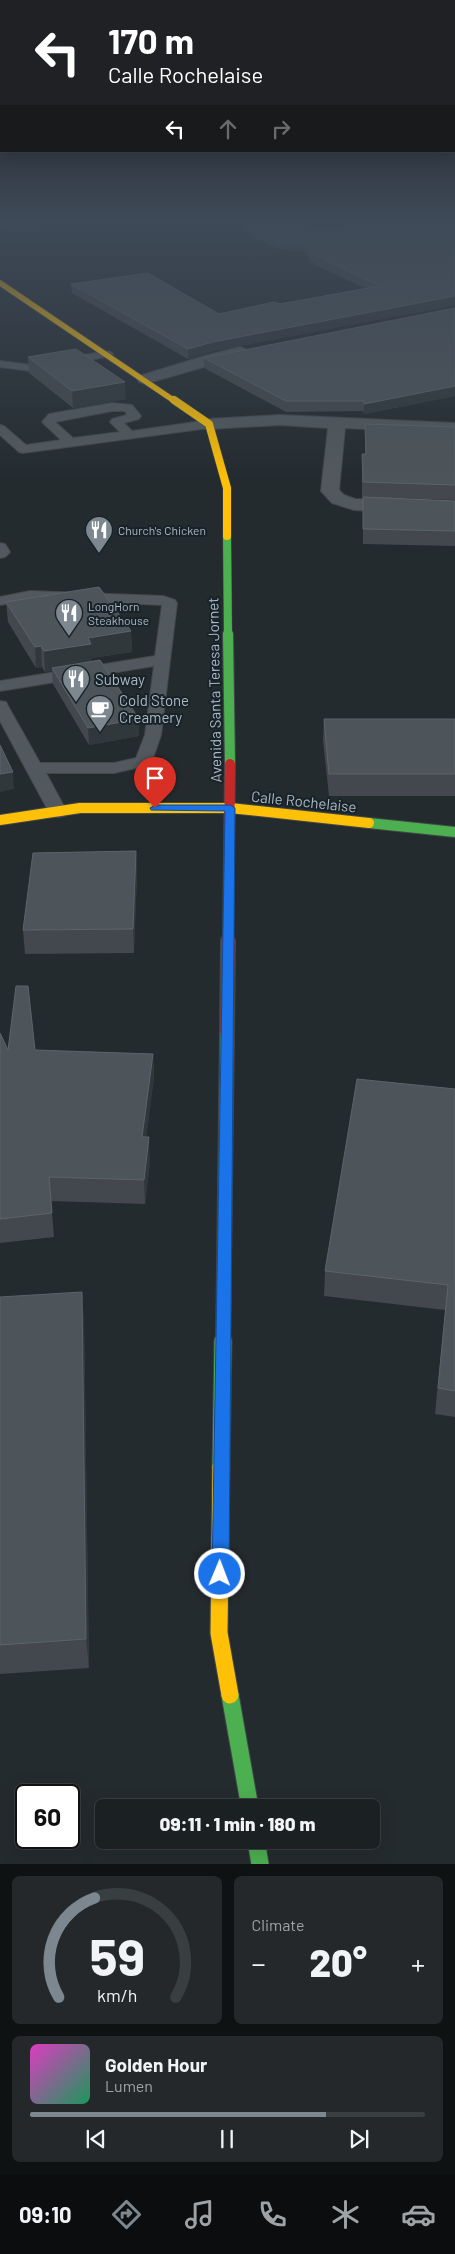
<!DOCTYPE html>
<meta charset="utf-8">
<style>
:root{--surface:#1b2023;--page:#24282b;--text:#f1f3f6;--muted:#a0a3a6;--line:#393e41;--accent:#7c878f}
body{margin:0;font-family:Barlow,sans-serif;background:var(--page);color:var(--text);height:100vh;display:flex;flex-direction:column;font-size:19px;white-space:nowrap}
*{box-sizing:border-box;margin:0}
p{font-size:16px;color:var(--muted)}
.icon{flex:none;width:28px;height:28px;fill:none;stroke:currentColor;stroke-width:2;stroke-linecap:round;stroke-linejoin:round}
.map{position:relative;height:1864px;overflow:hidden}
.sheet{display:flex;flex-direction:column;gap:12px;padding:12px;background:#0f1213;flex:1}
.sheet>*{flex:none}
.banner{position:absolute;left:0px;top:0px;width:455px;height:152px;box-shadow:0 5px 20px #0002,0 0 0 1px var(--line);background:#202124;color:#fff;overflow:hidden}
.speed{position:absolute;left:15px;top:1784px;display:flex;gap:10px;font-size:25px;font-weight:700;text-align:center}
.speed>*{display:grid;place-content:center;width:65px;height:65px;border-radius:50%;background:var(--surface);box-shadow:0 5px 20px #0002,0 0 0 1px var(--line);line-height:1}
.speed .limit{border:2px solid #111;border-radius:8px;background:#fff;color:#111}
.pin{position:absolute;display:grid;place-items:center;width:42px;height:42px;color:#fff;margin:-51px -21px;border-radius:50% 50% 50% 0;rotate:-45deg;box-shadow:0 0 5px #0007}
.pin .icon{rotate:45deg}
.me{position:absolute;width:55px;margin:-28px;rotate:1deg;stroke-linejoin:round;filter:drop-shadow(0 0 4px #0008)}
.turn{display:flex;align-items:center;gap:18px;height:105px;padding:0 25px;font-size:22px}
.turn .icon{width:65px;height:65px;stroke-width:2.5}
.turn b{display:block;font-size:35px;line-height:42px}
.lanes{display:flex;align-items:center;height:48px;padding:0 25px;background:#0003;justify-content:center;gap:25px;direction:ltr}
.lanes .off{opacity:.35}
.big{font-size:38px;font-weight:800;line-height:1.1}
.sheet .card{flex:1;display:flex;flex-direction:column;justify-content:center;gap:8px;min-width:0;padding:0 18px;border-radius:8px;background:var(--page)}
.sheet .dial{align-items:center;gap:0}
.dial svg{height:130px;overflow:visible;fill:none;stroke:var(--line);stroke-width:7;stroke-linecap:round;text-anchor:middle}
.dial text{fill:var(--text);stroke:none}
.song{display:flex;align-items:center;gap:15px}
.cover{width:60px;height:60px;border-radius:8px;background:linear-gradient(135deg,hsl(310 70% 55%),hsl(150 70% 35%))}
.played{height:5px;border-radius:2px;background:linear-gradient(90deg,var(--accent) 75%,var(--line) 75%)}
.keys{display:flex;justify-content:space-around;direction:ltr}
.heat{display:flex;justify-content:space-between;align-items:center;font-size:28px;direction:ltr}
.sheet .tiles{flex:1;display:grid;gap:12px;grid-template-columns:1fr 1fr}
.card:last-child{grid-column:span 2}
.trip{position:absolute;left:95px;top:1799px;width:285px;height:50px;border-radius:8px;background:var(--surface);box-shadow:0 5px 20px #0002,0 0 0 1px var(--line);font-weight:800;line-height:50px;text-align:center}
.menu{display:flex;height:80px;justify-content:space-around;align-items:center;background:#0b0d0e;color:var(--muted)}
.menu .icon{width:35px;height:35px}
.menu .selected{color:var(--accent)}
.menu b{font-size:22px;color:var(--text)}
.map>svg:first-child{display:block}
</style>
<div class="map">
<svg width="455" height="1864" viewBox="0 0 455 1864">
<rect width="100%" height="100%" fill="#242b2f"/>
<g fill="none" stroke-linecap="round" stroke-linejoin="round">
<defs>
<g id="lane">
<polygon points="107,351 111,352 113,354 111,356 62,365 56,362 62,359"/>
<polygon points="0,361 31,365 37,368 31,371 0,367"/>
<path d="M112,403L132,405L141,416L139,419L124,423L132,431L209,420L215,424L209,428L23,453L19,452L0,435V425L4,426L26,445L61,440L42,422L49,414ZM112,411H125L127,415L112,419L110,422L120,432L73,438L55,422Z"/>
<polygon points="0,543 5,544 10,552 5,557 0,558"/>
<polygon points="30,591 163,596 175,600 177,603 161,735 152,761 149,765 114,773 46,773 67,812 64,816 58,817 52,816 49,812 0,721 0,701 6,702 8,706 40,763 114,763 136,758 145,735 154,666 0,691 0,681 155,656 162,605 30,599 0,605 0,597"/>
</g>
<g id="street">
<polygon points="240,347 245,349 248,352 245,355 145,384 139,382 137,379 139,376 208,355"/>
<polygon points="280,415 455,423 455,433 345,428 339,490 344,495 355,499 455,502 455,514 354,510 332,503 321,491 328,428 280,425 209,429 203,428 201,424 203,420 209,419"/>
</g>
<polyline id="fast-far3" points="227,536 228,636"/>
<g id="fast-far2">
<polyline points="228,634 230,764"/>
<polyline points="369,823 455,832"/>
</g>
<polyline id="fast-far1" points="223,1342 227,1034"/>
<g id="fast">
<polyline points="221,1467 223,1341"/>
<polyline points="230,1695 250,1808"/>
<polyline points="256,1840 260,1864"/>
</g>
<polyline id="slow-far3" points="0,283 176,402"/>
<polyline id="slow-far2" points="174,400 209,424 227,488 227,536"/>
<polyline id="slow-far1" points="0,820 80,808 230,808 369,823"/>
<polyline id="slow" points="221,1467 219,1633 230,1695"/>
<polyline id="jam-far1" points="228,942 230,764"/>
<polyline id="jam" points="227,1034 228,941"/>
</defs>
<!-- lane casing -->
<use href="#lane" stroke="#42474a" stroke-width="2"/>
<!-- street casing -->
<use href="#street" stroke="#42474a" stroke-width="2"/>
<!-- fast-far3 casing -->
<use href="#fast-far3" stroke="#42474a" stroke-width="9"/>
<!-- fast-far2 casing -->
<use href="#fast-far2" stroke="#42474a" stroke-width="12"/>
<!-- fast-far1 casing -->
<use href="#fast-far1" stroke="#42474a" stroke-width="16"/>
<!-- fast casing -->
<use href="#fast" stroke="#42474a" stroke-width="19"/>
<!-- slow-far3 casing -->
<use href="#slow-far3" stroke="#42474a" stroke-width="7"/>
<!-- slow-far2 casing -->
<use href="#slow-far2" stroke="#42474a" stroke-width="9"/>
<!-- slow-far1 casing -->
<use href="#slow-far1" stroke="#42474a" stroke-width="12"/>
<!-- slow casing -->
<use href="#slow" stroke="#42474a" stroke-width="19"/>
<!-- jam-far1 casing -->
<use href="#jam-far1" stroke="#42474a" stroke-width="12"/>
<!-- jam casing -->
<use href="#jam" stroke="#42474a" stroke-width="16"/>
<!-- lane -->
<use href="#lane" fill="#52595e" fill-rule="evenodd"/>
<!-- street -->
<use href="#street" fill="#52595e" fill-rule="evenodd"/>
<!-- fast-far3 -->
<use href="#fast-far3" stroke="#4caf50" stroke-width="8"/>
<!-- fast-far2 -->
<use href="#fast-far2" stroke="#4caf50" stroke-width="10"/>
<!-- fast-far1 -->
<use href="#fast-far1" stroke="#4caf50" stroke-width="13"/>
<!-- fast -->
<use href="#fast" stroke="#4caf50" stroke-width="17"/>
<!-- slow-far3 -->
<use href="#slow-far3" stroke="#ffc107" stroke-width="5.5"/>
<!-- slow-far2 -->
<use href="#slow-far2" stroke="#ffc107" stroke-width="8"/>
<!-- slow-far1 -->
<use href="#slow-far1" stroke="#ffc107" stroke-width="10"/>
<!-- slow -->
<use href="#slow" stroke="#ffc107" stroke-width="17"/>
<!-- jam-far1 -->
<use href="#jam-far1" stroke="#c62828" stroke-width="10"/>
<!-- jam -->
<use href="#jam" stroke="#c62828" stroke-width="13"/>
</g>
<!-- wall -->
<g fill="#42484d">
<polygon points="245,222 285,222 296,226 315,230 455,222 455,305 213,351 188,359 72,293 71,284 219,314 280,304 365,288 311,263 305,251 277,249 247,234"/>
<polygon points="297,222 355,222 308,226"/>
<polygon points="455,308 455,396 364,414 363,411 286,412 204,368 204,358"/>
<polygon points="28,357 126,399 73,408 29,373"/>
<polygon points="365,424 455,427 455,500 386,498 455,501 455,546 363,544 363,497 362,497 362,454 365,454"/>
<polygon points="6,602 131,631 132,652 92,658 92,661 139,736 89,745 53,684 52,671 45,672 42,667 36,668 8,622"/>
<polygon points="324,719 455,719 455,796 329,796 323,740"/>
<polygon points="136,851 137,874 134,953 25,954 23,930"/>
<polygon points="0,1033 8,1050 35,1050 153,1054 154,1077 146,1137 150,1161 145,1204 51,1201 54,1237 0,1243"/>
<polygon points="455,1089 455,1417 435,1414 445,1310 324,1296 325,1271"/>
<polygon points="0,1297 84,1320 89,1668 0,1674"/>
</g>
<!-- shaded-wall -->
<g fill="#31383c">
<polygon points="0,222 35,222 35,225 0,229"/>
<polygon points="308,222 355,222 308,226"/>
<polygon points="455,296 455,305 213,351 188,359 188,349 213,342"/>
<polygon points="125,382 126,399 73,408 72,391"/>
<polygon points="455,386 455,396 364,414 364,404"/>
<polygon points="131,631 132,652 92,658 92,664 52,668 52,671 45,672 44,651 88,638"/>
<polygon points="41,646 42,667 36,668 35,647"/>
<polygon points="139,719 139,736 89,745 88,728"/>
<polygon points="13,772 14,789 0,792 0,774"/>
<polygon points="136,851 137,874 134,953 133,929"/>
<polygon points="153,1054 154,1077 143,1161 142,1137"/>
<polygon points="149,1137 150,1161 145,1204 144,1180"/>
<polygon points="82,1292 84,1320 89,1668 86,1639"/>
</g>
<!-- building -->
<g fill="#4d555a" stroke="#5c646a">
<polygon points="246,222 285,222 296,226 315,230 357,226 382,222 455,222 455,296 213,342 188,349 71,284 148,273 219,314 274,302 280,304 380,286 312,254 306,243 277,241 247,225"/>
<polygon points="455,308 455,386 364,404 364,401 286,401 204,358"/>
<polygon points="76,349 125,382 72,391 28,357"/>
<polygon points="365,424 455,427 455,485 363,482 362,454 366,454"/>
<polygon points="363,497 455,501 455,531 363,529"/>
<polygon points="99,587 131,631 88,638 91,644 44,651 41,646 35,647 6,602"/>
<polygon points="100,660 139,719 88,728 52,668"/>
<polygon points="324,719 455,719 455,774 329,774"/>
<polygon points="0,745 13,772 0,774"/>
<polygon points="136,851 133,929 23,930 33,853"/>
<polygon points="16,986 28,986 35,1050 153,1054 142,1137 149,1137 144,1180 49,1177 52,1213 0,1219 0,1033 8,1050"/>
<polygon points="357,1079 455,1089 455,1391 438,1388 448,1285 325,1271"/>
<polygon points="82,1292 86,1639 0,1645 0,1297"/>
</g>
<!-- sky -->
<linearGradient id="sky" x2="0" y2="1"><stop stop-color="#14181a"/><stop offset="0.46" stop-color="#3f4a58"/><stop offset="1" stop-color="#3f4a58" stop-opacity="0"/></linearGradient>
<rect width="455" height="483" fill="url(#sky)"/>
<!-- route -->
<polygon fill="#1a73e8" stroke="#114b97" points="155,805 230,805 235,808 229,1574 226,1579 220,1581 214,1579 212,1574 225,811 151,810 150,808"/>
<!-- icons -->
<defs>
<symbol id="restaurant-pin" viewBox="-11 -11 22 30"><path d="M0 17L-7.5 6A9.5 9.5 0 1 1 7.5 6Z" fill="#7c878f" stroke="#182229"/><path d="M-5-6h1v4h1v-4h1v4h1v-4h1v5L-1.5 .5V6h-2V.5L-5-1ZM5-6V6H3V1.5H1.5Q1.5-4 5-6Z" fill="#fff"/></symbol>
<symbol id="cafe-pin" viewBox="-11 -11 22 30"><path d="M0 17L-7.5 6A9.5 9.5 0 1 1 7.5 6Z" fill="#7c878f" stroke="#182229"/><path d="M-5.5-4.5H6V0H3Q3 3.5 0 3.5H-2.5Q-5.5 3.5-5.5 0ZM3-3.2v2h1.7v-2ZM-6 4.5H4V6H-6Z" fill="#fff"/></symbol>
</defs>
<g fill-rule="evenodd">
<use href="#restaurant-pin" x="83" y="514" width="32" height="43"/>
<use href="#restaurant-pin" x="53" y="597" width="32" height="43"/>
<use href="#restaurant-pin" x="60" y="663" width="32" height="43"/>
<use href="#cafe-pin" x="84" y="693" width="32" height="43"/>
</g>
<g text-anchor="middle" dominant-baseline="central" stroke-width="4" stroke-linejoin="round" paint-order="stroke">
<!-- far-poi labels -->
<g font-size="12" fill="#abb9c3" stroke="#182229" text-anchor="start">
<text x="118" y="530">Church's Chicken</text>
<text x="88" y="606">LongHorn<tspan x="88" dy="14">Steakhouse</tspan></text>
</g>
<!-- poi labels -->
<g font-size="15" fill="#abb9c3" stroke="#182229" text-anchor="start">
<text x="95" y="679">Subway</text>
<text x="119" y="700">Cold Stone<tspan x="119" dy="17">Creamery</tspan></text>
</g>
<!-- street labels -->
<g font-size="15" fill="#abb9c3" stroke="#182229">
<text transform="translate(214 690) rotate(-91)">Avenida Santa Teresa Jornet</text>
<text transform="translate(304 801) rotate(6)">Calle Rochelaise</text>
</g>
</g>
</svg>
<div class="speed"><div class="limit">60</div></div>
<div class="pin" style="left:155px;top:808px;background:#d93025"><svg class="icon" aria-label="arrive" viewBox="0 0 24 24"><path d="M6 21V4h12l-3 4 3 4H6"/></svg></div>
<svg class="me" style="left:220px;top:1574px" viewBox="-20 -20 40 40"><circle r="17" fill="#1a73e8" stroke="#fff" stroke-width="3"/><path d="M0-11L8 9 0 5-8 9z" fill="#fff"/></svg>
<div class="trip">09:11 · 1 min · 180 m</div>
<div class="banner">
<div class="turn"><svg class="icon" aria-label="left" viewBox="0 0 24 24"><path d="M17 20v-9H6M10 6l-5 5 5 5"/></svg><div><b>170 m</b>Calle Rochelaise</div></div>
<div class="lanes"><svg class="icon" aria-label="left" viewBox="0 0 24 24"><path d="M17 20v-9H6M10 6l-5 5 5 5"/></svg><svg class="icon off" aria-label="ahead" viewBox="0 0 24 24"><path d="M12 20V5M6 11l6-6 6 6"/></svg><svg class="icon off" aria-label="right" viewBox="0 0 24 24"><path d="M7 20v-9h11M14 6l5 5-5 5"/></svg></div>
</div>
</div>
<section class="sheet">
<div class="tiles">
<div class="card dial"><svg viewBox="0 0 100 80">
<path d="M14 69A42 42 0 1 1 86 69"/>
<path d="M14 69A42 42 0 0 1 36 8" stroke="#7c878f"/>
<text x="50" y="56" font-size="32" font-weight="700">59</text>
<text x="50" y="72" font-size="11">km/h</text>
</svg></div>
<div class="card"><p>Climate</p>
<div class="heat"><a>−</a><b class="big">20°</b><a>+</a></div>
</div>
<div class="card">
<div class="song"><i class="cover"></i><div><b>Golden Hour</b><p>Lumen</p></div></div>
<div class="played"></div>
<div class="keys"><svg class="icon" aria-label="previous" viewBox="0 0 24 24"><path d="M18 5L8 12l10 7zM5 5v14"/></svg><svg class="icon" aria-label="pause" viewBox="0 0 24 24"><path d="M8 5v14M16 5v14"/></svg><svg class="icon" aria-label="next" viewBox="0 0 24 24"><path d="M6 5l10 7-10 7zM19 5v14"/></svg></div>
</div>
</div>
</section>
<nav class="menu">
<b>09:10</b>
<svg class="icon selected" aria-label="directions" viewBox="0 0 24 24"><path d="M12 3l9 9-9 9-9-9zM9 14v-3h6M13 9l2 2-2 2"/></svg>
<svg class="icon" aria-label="music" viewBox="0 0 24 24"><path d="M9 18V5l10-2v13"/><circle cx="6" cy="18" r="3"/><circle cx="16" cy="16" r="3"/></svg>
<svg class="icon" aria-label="phone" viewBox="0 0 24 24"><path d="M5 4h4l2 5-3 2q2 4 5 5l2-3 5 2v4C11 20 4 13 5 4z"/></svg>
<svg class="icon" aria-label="climate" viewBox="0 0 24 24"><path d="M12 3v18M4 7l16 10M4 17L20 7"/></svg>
<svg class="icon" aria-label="car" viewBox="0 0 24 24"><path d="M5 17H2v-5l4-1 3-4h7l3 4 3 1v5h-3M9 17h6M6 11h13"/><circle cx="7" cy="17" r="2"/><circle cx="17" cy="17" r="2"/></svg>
</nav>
